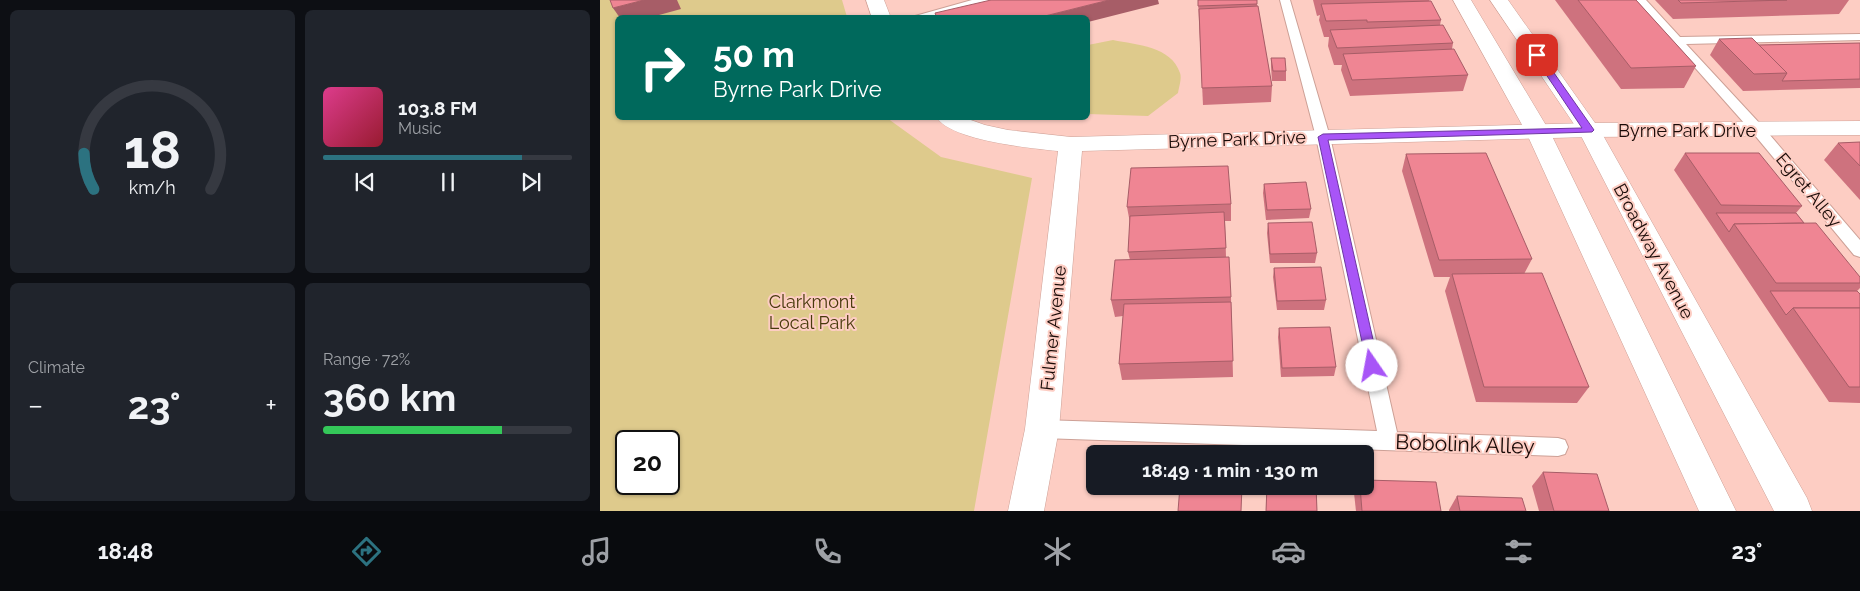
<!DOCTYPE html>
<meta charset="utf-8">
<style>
:root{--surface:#171b24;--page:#20242c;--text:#f1f3f6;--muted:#9ea1a6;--line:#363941;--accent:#2c7280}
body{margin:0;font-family:Raleway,sans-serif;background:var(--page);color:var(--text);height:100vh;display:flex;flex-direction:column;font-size:19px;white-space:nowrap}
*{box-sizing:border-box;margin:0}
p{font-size:16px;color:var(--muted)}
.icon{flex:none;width:28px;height:28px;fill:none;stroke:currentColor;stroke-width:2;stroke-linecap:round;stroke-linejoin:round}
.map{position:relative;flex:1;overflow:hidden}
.drawer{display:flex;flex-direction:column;gap:10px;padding:10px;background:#0d0f14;width:600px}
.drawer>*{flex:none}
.guide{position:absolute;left:15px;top:15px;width:475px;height:105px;border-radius:8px;box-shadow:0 1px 4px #0004;background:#00695c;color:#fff;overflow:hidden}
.speed{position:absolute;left:15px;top:430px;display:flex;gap:10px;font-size:25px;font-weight:700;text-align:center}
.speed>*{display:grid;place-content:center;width:65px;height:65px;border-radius:50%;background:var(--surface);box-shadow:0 1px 4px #0004;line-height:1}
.speed .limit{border:2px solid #111;border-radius:8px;background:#fff;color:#111}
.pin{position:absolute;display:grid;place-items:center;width:42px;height:42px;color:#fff;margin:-21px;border-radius:10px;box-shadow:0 2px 8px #0006}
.me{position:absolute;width:55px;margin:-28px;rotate:348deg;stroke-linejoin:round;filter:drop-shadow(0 0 4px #0008)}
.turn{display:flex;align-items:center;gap:18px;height:105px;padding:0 15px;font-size:22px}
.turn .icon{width:65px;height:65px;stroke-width:2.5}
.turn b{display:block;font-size:35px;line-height:42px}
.big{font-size:38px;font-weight:700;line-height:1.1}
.drawer .tile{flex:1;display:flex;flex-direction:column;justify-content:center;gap:8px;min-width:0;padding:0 18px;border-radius:8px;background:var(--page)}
.drawer .dial{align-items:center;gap:0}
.dial svg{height:130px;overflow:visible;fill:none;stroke:var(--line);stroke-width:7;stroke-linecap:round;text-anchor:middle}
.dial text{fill:var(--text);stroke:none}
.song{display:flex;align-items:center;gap:15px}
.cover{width:60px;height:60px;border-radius:8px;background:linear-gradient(135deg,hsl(330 70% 55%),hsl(350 70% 35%))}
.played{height:5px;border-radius:2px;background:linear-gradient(90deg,var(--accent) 80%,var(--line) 80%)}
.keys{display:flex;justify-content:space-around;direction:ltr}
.heat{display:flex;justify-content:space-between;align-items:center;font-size:28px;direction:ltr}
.charge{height:8px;border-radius:4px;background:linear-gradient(90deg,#34c759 72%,var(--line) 0)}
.drawer .tiles{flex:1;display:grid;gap:10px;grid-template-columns:repeat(2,1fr)}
.trip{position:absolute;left:486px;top:445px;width:288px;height:50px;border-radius:8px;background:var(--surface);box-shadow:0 1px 4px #0004;font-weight:700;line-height:50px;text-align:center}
.menu{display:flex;height:80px;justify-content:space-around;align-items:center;background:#090b0e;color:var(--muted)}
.menu .icon{width:35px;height:35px}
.menu .active{color:var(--accent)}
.menu b{font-size:22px;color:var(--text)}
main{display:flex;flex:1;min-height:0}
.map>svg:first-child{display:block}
</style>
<main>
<section class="drawer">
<div class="tiles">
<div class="tile dial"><svg viewBox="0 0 100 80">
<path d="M14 69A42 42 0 1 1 86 69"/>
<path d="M14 69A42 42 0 0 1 8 47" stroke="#2c7280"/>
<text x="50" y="56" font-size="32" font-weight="700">18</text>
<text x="50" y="72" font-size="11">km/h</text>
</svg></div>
<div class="tile">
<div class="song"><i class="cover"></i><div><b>103.8 FM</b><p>Music</p></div></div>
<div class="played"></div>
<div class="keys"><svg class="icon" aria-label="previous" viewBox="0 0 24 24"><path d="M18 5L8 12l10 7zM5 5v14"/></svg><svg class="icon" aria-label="pause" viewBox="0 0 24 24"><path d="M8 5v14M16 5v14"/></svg><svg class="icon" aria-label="next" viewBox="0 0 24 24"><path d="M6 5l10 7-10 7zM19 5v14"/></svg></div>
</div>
<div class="tile"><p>Climate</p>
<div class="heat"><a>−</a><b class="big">23°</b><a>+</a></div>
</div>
<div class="tile"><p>Range · 72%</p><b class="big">360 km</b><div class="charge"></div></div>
</div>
</section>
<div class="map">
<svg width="1260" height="511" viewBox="0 0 1260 511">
<rect width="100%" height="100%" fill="#fdcdc3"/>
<!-- green -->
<g fill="#deca8c" fill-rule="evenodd">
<path d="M0,0H242L247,17L18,18V118H287L341,157L432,178L374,511H0ZM26,441H69V484H26Z"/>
<path d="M513,40C537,45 571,46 580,73C582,78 579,87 578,93L548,116L488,114V45Z"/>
</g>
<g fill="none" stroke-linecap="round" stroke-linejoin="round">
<defs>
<g id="lane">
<polygon points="372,0 390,0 389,2 328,18 308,18"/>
<polygon points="680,0 690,0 730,137 797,432 958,438 965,440 968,447 965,454 958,456 442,438 435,435 432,429 435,423 442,420 777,431 716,137"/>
<polygon points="1035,0 1046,0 1080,37 1260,34 1260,40 1086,44 1163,127 1260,240 1260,257 1254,255 1153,133"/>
</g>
<g id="street">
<polygon points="266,0 284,0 291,18 272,18"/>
<path d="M337,118H365L385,125L408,130L471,137L989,123L1260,121V135L989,137L482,151L459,429L444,511H408L425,429L458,151C431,148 353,141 337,118Z"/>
</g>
<g id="secondary">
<polygon points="853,0 871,0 950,132 1136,511 1099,511 926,132"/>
<polygon points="890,0 908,0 1000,130 1207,498 1212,511 1174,511 978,130"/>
</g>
</defs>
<!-- lane casing -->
<use href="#lane" stroke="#cda096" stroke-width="2"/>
<!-- street casing -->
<use href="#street" stroke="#cda096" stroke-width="1"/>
<!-- secondary casing -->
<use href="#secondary" stroke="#cda096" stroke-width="1"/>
<!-- lane -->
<use href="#lane" fill="#fff" fill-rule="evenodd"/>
<!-- street -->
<use href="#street" fill="#fff" fill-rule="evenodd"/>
<!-- secondary -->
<use href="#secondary" fill="#fff" fill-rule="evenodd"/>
</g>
<!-- wall -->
<g fill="#ce727e">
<polygon points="598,0 657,4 672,86 671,102 603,105"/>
<polygon points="713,0 829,0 841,20 840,25 853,43 852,49 868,75 863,91 750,96 741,70 742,65 734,65 728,46 729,37 724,37 719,20 720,15 717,16"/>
<polygon points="955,0 1036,0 1096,66 1084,88 1021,89"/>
<polygon points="1055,0 1249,0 1239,14 1073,19"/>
<polygon points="1119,39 1159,45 1260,43 1260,88 1143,91 1110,55"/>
<polygon points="671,58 686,71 686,81 672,81 671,67"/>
<polygon points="1260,142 1260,200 1224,160 1238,143"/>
<polygon points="1085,153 1202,206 1196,213 1204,223 1260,277 1260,288 1257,291 1260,294 1260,403 1229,402 1074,170"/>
<polygon points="806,154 932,259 924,274 989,387 977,403 876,402 845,291 850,277 834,277 802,171"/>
<polygon points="664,184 711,209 709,218 666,220 663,193"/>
<polygon points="631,204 631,221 625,221 626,257 631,297 633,377 522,380 519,364 523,316 515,317 511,300 530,260 528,252 530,223 527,207"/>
<polygon points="668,223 717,253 715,263 670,263 667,233"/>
<polygon points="674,268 726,300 724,310 677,310 673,277"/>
<polygon points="679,328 736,367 734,376 681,377 678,337"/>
<polygon points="943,472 1009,511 939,511 932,486"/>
<polygon points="666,486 716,486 717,511 666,511"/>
<polygon points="757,486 765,486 841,511 756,511 754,493"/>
<polygon points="857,496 926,511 849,511 849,510"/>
</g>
<!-- shaded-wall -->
<g fill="#a75d67">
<polygon points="44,0 77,0 81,9 48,18 20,18 13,8"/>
<polygon points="509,0 558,0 559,4 488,22 488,18 437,18"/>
</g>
<!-- building -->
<g fill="#ef8593" stroke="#a75d67">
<polygon points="10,0 44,0 13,8"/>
<polygon points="391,0 509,0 437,18 337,18 335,13"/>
<polygon points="598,0 657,0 657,4 598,6"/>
<polygon points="978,0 1036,0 1096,66 1031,68"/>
<polygon points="1078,0 1187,0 1081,3"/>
<polygon points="831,1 841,20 767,22 767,20 726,21 721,4"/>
<polygon points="658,6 672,86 602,88 599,9"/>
<polygon points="843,25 853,43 737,48 730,30"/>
<polygon points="1152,38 1187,73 1154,74 1119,39"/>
<polygon points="1260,43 1260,79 1182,81 1187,73 1159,45"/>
<polygon points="854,49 868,75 752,80 743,54"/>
<polygon points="671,58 685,58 686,71 673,71"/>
<polygon points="1260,142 1260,166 1238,143"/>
<polygon points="886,153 932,259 839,260 806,154"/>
<polygon points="1085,153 1159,153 1202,206 1121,205"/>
<polygon points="628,166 631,204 527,207 531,168"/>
<polygon points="706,182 711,209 667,210 664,184"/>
<polygon points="624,212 626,248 528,252 530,216"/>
<polygon points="1116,213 1196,213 1204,223 1134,224 1129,232"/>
<polygon points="712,222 717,253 670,254 668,223"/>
<polygon points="1216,223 1260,277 1260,283 1176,283 1134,224"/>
<polygon points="629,257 631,297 511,300 515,260"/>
<polygon points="721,267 726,300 677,301 674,268"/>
<polygon points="942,273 989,387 884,387 852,274"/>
<polygon points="1170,291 1257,291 1260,294 1260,308 1193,308 1186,315"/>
<polygon points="631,302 633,361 519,364 524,304"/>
<polygon points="1193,308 1260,308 1260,387 1249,387"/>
<polygon points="730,327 736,367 682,368 679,328"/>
<polygon points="584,449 643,451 643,454 584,454"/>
<polygon points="943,472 997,474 1009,511 954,511"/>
<polygon points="765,480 836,482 841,511 762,511 760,486 765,486"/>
<polygon points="580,486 642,486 641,511 578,511"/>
<polygon points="667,486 716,486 717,511 666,511"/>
<polygon points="857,496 922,498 926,511 860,511"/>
</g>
<!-- route -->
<polygon fill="#a855f7" stroke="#6d37a1" points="934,53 940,53 994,130 992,132 728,140 779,366 777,370 772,371 768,370 718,137 723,134 982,128 933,55"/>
<g text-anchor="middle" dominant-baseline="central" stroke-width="4" stroke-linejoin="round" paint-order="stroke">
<!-- street labels -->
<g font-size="18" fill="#1a0b08" stroke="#fdcdc3">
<text x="1087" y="130">Byrne Park Drive</text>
<text transform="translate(637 139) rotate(-2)">Byrne Park Drive</text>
<text transform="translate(1209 190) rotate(50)">Egret Alley</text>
<text transform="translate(1054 251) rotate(62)">Broadway Avenue</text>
<text transform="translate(453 328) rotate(-84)">Fulmer Avenue</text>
</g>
<!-- park labels -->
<g font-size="18" fill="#483a0c" stroke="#fdcdc3">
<text x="212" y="301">Clarkmont<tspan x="212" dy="21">Local Park</tspan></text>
</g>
<!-- near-street labels -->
<g font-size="21" fill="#1a0b08" stroke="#fdcdc3">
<text transform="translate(865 444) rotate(2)">Bobolink Alley</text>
</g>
</g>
</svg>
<div class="speed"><div class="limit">20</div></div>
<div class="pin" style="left:937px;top:55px;background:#d93025"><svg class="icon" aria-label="arrive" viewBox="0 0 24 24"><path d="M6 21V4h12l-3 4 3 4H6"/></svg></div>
<svg class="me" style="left:772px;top:366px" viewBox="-20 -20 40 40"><circle r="19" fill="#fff"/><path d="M0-13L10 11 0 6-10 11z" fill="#a855f7"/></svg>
<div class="trip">18:49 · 1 min · 130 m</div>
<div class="guide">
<div class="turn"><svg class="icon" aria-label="right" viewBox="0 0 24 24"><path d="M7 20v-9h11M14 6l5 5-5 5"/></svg><div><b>50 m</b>Byrne Park Drive</div></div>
</div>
</div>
</main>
<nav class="menu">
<b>18:48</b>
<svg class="icon active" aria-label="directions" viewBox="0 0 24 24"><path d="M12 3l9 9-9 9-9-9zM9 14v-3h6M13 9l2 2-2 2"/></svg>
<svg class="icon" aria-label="music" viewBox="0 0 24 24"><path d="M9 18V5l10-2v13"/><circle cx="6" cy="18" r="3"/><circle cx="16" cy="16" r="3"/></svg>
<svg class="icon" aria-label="phone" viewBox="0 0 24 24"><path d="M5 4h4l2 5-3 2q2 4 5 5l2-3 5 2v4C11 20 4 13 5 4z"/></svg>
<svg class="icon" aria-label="climate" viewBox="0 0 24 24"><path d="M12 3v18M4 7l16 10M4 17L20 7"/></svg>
<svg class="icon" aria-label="car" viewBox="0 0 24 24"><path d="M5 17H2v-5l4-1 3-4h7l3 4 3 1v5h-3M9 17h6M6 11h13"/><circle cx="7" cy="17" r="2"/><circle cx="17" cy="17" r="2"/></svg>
<svg class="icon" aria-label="filters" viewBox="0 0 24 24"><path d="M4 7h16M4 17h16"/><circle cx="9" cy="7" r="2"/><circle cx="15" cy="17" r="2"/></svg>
<b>23°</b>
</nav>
